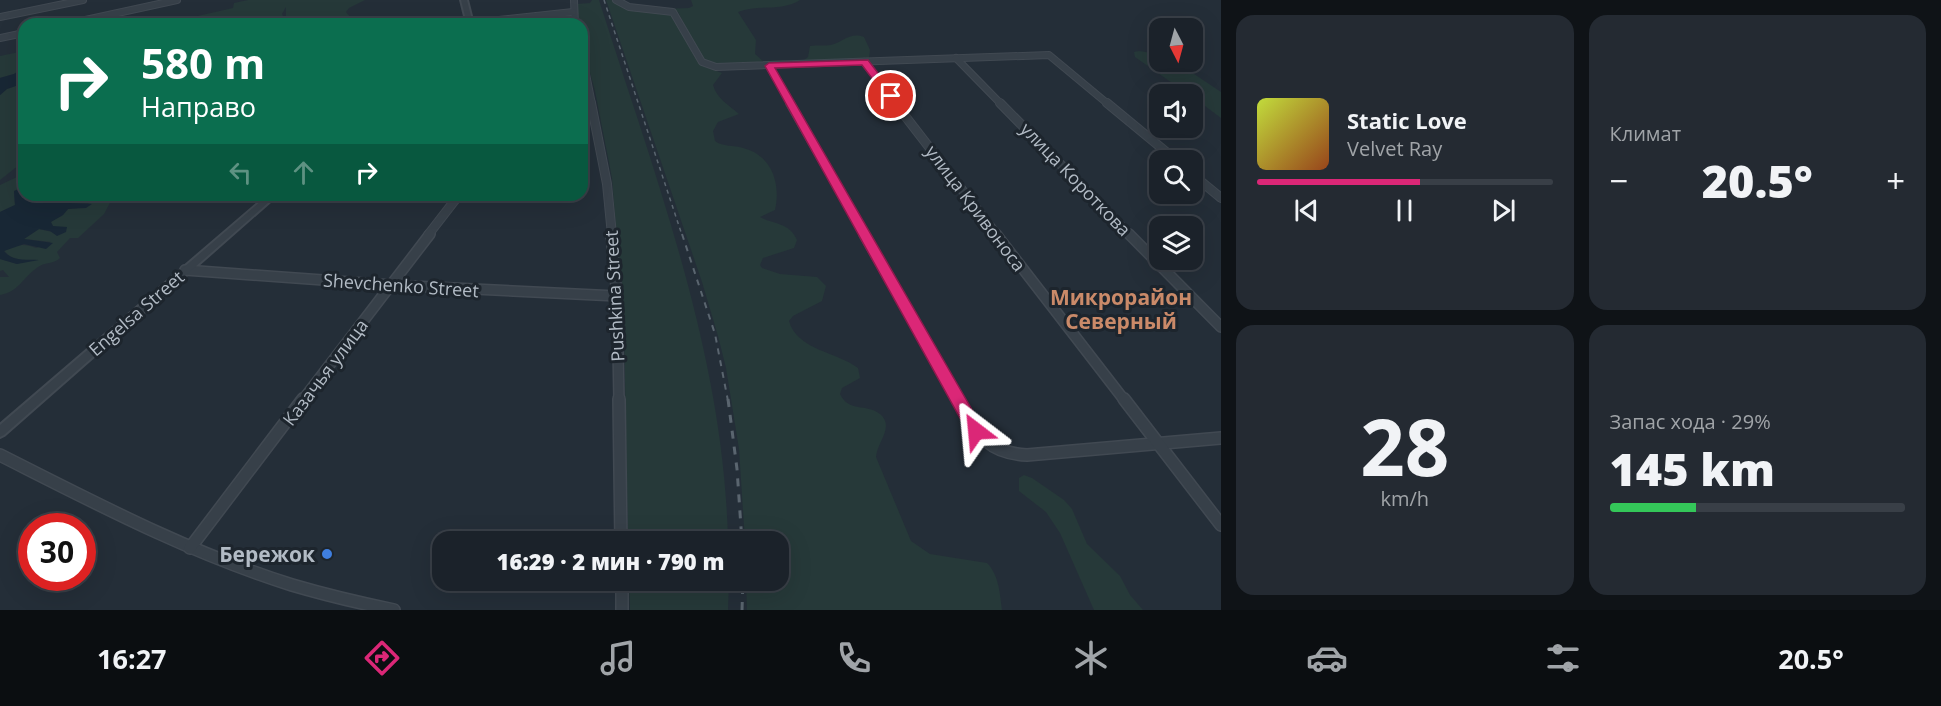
<!DOCTYPE html>
<html lang="ru">
<meta charset="utf-8">
<style>
:root{--surface:#1b222a;--page:#242a32;--text:#f1f3f6;--muted:#a0a4a8;--line:#393f47;--accent:#db2777}
body{margin:0;font-family:"Open Sans",sans-serif;background:var(--page);color:var(--text);height:100vh;display:flex;flex-direction:column;font-size:22px;white-space:nowrap}
*{box-sizing:border-box;margin:0}
p{font-size:20px;color:var(--muted)}
.icon{flex:none;width:33px;height:33px;fill:none;stroke:currentColor;stroke-width:2;stroke-linecap:round;stroke-linejoin:round}
.map{position:relative;flex:1;overflow:hidden}
.drawer{display:flex;flex-direction:column;gap:15px;padding:15px;background:#0f1317;width:720px}
.drawer>*{flex:none}
.guide{position:absolute;left:18px;top:18px;width:570px;height:183px;border-radius:18px;box-shadow:0 6px 24px #0002,0 0 0 2px var(--line);background:#0b6e4f;color:#fff;overflow:hidden}
.needle{width:39px;rotate:174deg}
.buttons{position:absolute;left:1149px;top:18px;display:grid;gap:12px}
.buttons a{display:grid;place-items:center;width:54px;height:54px;border-radius:12px;background:var(--surface);box-shadow:0 6px 24px #0002,0 0 0 2px var(--line);font-size:30px}
.speed{position:absolute;left:18px;top:513px;display:flex;gap:12px;font-size:30px;font-weight:700;text-align:center}
.speed>*{display:grid;place-content:center;width:78px;height:78px;border-radius:50%;background:var(--surface);box-shadow:0 6px 24px #0002,0 0 0 2px var(--line);line-height:1}
.speed .limit{border:9px solid #d22;background:#fff;color:#111}
.pin{position:absolute;display:grid;place-items:center;width:51px;height:51px;color:#fff;margin:-26px;border:3px solid #fff;border-radius:50%;box-shadow:0 2px 6px #0007}
.me{position:absolute;width:66px;margin:-33px;rotate:331deg;stroke-linejoin:round;filter:drop-shadow(0 0 4px #0008)}
.turn{display:flex;align-items:center;gap:21px;height:126px;padding:0 24px;font-size:27px}
.turn .icon{width:78px;height:78px;stroke-width:2.5}
.turn b{display:block;font-size:42px;line-height:51px}
.lanes{display:flex;align-items:center;height:57px;padding:0 24px;background:#0003;justify-content:center;gap:30px;direction:ltr}
.lanes .off{opacity:.35}
.big{font-size:45px;font-weight:800;line-height:1.1}
.drawer .card{flex:1;display:flex;flex-direction:column;justify-content:center;gap:9px;min-width:0;padding:0 21px;border-radius:18px;background:var(--page)}
.drawer .dial{align-items:center;gap:0}
.dial b{font-size:78px;line-height:1}
.song{display:flex;align-items:center;gap:18px}
.cover{width:72px;height:72px;border-radius:9px;background:linear-gradient(135deg,hsl(70 70% 55%),hsl(20 70% 35%))}
.played{height:6px;border-radius:3px;background:linear-gradient(90deg,var(--accent) 55%,var(--line) 55%)}
.keys{display:flex;justify-content:space-around;direction:ltr}
.heat{display:flex;justify-content:space-between;align-items:center;font-size:33px;direction:ltr}
.charge{height:9px;border-radius:4px;background:linear-gradient(90deg,#34c759 29%,var(--line) 0)}
.drawer .tiles{flex:1;display:grid;gap:15px;grid-template-columns:repeat(2,1fr)}
.trip{position:absolute;left:432px;top:531px;width:357px;height:60px;border-radius:18px;background:var(--surface);box-shadow:0 6px 24px #0002,0 0 0 2px var(--line);font-weight:800;line-height:60px;text-align:center}
.tab-bar{display:flex;height:96px;justify-content:space-around;align-items:center;background:#0b0e11;color:var(--muted)}
.tab-bar .icon{width:42px;height:42px}
.tab-bar .active{color:var(--accent)}
.tab-bar b{font-size:27px;color:var(--text)}
main{display:flex;flex:1;min-height:0}
.map>svg:first-child{display:block}
</style>
<main>
<div class="map">
<svg width="1221" height="610" viewBox="0 0 1221 610">
<rect width="100%" height="100%" fill="#242e38"/>
<!-- green -->
<g fill="#263939">
<polygon points="248,0 365,0 349,8 346,12 356,24 286,24 286,7 282,14 284,18 283,24 162,24 233,8 234,3"/>
<path d="M592,0H599C655,177 724,354 728,541H628L624,328L612,178L595,91L582,43V24H579L577,4L590,3Z"/>
<path d="M606,0H613L623,7L669,12L706,67L722,73L713,85C717,99 729,105 739,114L718,122L713,131L715,141C723,147 734,145 743,148C772,155 781,184 775,210L760,217C774,225 789,222 797,240L794,248L763,258L760,265L762,268L780,274L817,277L826,286L822,301L793,316L789,321C797,350 837,352 858,368L860,378L842,388L840,394C849,413 866,403 880,414C895,427 877,442 876,457L911,541L930,554L987,563C999,575 1000,594 1002,610H747L746,581L778,580V542L745,541L739,449L726,368L718,336L702,282Z"/>
<path d="M691,0H800C782,12 758,4 738,12L756,40L755,54L763,61L783,60L800,63L808,57L810,46C817,45 824,46 831,45C844,42 849,32 864,37L870,50L869,58L877,60L708,65L702,59L678,12L664,9L689,8L693,6Z"/>
<polygon points="24,51 20,52 21,55 24,55 24,68 14,74 0,78 0,56"/>
<polygon points="1139,51 1159,54 1160,62 1176,62 1221,92 1221,118 1193,97 1192,94 1188,94 1135,57 1134,52"/>
<polygon points="24,83 24,161 0,180 0,95 7,89"/>
<polygon points="24,168 24,187 14,191 15,205 0,212 0,185 19,176"/>
<path d="M80,195H122L112,199L104,214L78,238H70L57,252L60,258C54,264 45,262 38,267C23,277 19,292 0,295V277H9L3,270L0,271V259L17,264L25,261L11,257L4,251C14,244 25,243 36,248L51,242L24,239L39,229L52,232L53,226L50,222L63,215L68,209L91,203H69Z"/>
<polygon points="1024,475 1032,478 1064,500 1072,509 1087,544 1120,576 1130,595 1143,610 1094,610 1060,533 1046,512 1019,491 1019,478"/>
<polygon points="629,581 729,581 728,610 630,610"/>
</g>
<!-- water -->
<g fill="#182735">
<polygon points="24,68 24,83 7,89 0,95 0,78 14,74"/>
<path d="M24,187V195H80L69,203L92,204L86,208L68,209L63,215L51,222L53,226L67,227L66,232L57,236L50,231L39,229L24,239L53,243L46,249L24,244L4,251C12,262 27,259 39,260L17,264L0,259V212L15,205L14,191Z"/>
</g>
<g fill="none" stroke-linecap="round" stroke-linejoin="round">
<defs>
<g id="minor-far3">
<polyline points="574,0 575,24"/>
<polyline points="616,0 629,7 673,12 702,62 716,67 1049,55 1108,104"/>
<polyline points="0,17 83,0"/>
<polyline points="471,23 573,12"/>
<polyline points="67,24 177,0"/>
<polyline points="0,38 24,33"/>
<polyline points="582,54 592,104"/>
<polyline points="956,58 1001,104"/>
<polyline points="864,62 897,104"/>
<polyline points="769,66 791,104"/>
</g>
<g id="minor-far2">
<polyline points="591,103 607,184 612,235"/>
<polyline points="790,103 865,235"/>
<polyline points="895,103 997,235"/>
<polyline points="1000,103 1130,235"/>
<polyline points="1107,103 1176,160"/>
<polyline points="1192,174 1221,198"/>
<polyline points="428,235 459,195"/>
</g>
<g id="minor-far1">
<polyline points="611,234 617,296 619,401"/>
<polyline points="864,234 959,401"/>
<polyline points="996,234 1125,401"/>
<polyline points="1129,234 1221,327"/>
<polyline points="185,270 392,285 617,296"/>
<polyline points="302,401 430,234"/>
</g>
<g id="minor">
<polyline points="619,399 621,542"/>
<path d="M958,399C977,432 985,453 1027,455L1221,438"/>
<polyline points="1124,399 1221,525"/>
<path d="M0,455C95,503 190,553 292,585C326,595 360,603 394,610"/>
<polyline points="190,548 303,399"/>
<polyline points="622,580 622,610"/>
</g>
<g id="tertiary">
<polygon points="461,0 467,0 473,24 467,24"/>
<polygon points="268,195 277,195 4,435 0,437 0,425"/>
</g>
</defs>
<!-- minor-far3 casing -->
<use href="#minor-far3" stroke="#414952" stroke-width="8"/>
<!-- minor-far2 casing -->
<use href="#minor-far2" stroke="#414952" stroke-width="10"/>
<!-- minor-far1 casing -->
<use href="#minor-far1" stroke="#414952" stroke-width="12"/>
<!-- minor casing -->
<use href="#minor" stroke="#414952" stroke-width="14"/>
<!-- tertiary casing -->
<use href="#tertiary" stroke="#414952" stroke-width="4"/>
<!-- minor-far3 -->
<use href="#minor-far3" stroke="#374049" stroke-width="6"/>
<!-- minor-far2 -->
<use href="#minor-far2" stroke="#374049" stroke-width="8"/>
<!-- minor-far1 -->
<use href="#minor-far1" stroke="#374049" stroke-width="9"/>
<!-- minor -->
<use href="#minor" stroke="#374049" stroke-width="11"/>
<!-- tertiary -->
<use href="#tertiary" fill="#374049" fill-rule="evenodd"/>
<!-- rail-far2 -->
<polyline stroke="#5a656f" stroke-width="1.5" stroke-dasharray="4 4" stroke-linecap="butt" points="604,0 682,235"/>
<!-- rail-far1 -->
<polyline stroke="#5a656f" stroke-width="2" stroke-dasharray="6 6" stroke-linecap="butt" points="682,234 715,334 728,401"/>
<!-- rail -->
<g stroke="#5a656f" stroke-width="3" stroke-dasharray="8 8" stroke-linecap="butt">
<polyline points="728,399 737,469 742,542"/>
<polyline points="742,610 743,580"/>
</g>
</g>
<!-- route -->
<polygon fill="#db2777" stroke="#8e194d" stroke-width="1.5" points="868,60 894,94 894,98 887,98 862,65 775,68 982,427 984,431 982,436 976,437 970,436 765,66 769,63"/>
<!-- markers -->
<circle fill="#3f7fe0" stroke="#1d252d" stroke-width="2" cx="327" cy="554" r="6"/>
<g text-anchor="middle" dominant-baseline="central" stroke-width="6" stroke-linejoin="round" paint-order="stroke">
<!-- street labels -->
<g font-size="18" fill="#b2bbc5" stroke="#1d252d">
<text transform="translate(1076 179) rotate(46)">улица Короткова</text>
<text transform="translate(976 208) rotate(53)">улица Кривоноса</text>
<text transform="translate(401 285) rotate(4)">Shevchenko Street</text>
<text transform="translate(614 296) rotate(-93)">Pushkina Street</text>
<text transform="translate(136 313) rotate(-41)">Engelsa Street</text>
<text transform="translate(325 372) rotate(-53)">Казачья улица</text>
</g>
<!-- quarter labels -->
<g font-size="21" font-weight="bold" fill="#ca8a69" stroke="#1d252d">
<text x="1121" y="297">Микрорайон<tspan x="1121" dy="24">Северный</tspan></text>
</g>
<!-- near-poi labels -->
<g font-size="21" font-weight="bold" fill="#b2bbc5" stroke="#1d252d" text-anchor="end">
<text x="315" y="554">Бережок</text>
</g>
</g>
</svg>
<div class="buttons">
<a><svg class="needle" viewBox="-14 -14 28 28"><path d="M0-13l5 13h-10z" fill="#e53935"/><path d="M0 13l5-13h-10z" fill="#a0a4a8"/></svg></a>
<a><svg class="icon" aria-label="sound" viewBox="0 0 24 24"><path d="M4 9h4l5-4v14l-5-4H4zM17 9q2 3 0 6"/></svg></a>
<a><svg class="icon" aria-label="search" viewBox="0 0 24 24"><circle cx="10" cy="10" r="6"/><path d="M15 15l6 6"/></svg></a>
<a><svg class="icon" aria-label="layers" viewBox="0 0 24 24"><path d="M12 4l9 5-9 5-9-5zM3 14l9 5 9-5"/></svg></a>
</div>
<div class="speed"><div class="limit">30</div></div>
<div class="pin" style="left:891px;top:96px;background:#d93025"><svg class="icon" aria-label="arrive" viewBox="0 0 24 24"><path d="M6 21V4h12l-3 4 3 4H6"/></svg></div>
<svg class="me" style="left:976px;top:431px" viewBox="-20 -20 40 40"><path d="M0-17L14 15 0 8-14 15z" fill="#db2777" stroke="#fff" stroke-width="4"/></svg>
<div class="trip">16:29 · 2 мин · 790 m</div>
<div class="guide">
<div class="turn"><svg class="icon" aria-label="right" viewBox="0 0 24 24"><path d="M7 20v-9h11M14 6l5 5-5 5"/></svg><div><b>580 m</b>Направо</div></div>
<div class="lanes"><svg class="icon off" aria-label="left" viewBox="0 0 24 24"><path d="M17 20v-9H6M10 6l-5 5 5 5"/></svg><svg class="icon off" aria-label="ahead" viewBox="0 0 24 24"><path d="M12 20V5M6 11l6-6 6 6"/></svg><svg class="icon" aria-label="right" viewBox="0 0 24 24"><path d="M7 20v-9h11M14 6l5 5-5 5"/></svg></div>
</div>
</div>
<section class="drawer">
<div class="tiles">
<div class="card">
<div class="song"><i class="cover"></i><div><b>Static Love</b><p>Velvet Ray</p></div></div>
<div class="played"></div>
<div class="keys"><svg class="icon" aria-label="previous" viewBox="0 0 24 24"><path d="M18 5L8 12l10 7zM5 5v14"/></svg><svg class="icon" aria-label="pause" viewBox="0 0 24 24"><path d="M8 5v14M16 5v14"/></svg><svg class="icon" aria-label="next" viewBox="0 0 24 24"><path d="M6 5l10 7-10 7zM19 5v14"/></svg></div>
</div>
<div class="card"><p>Климат</p>
<div class="heat"><a>−</a><b class="big">20.5°</b><a>+</a></div>
</div>
<div class="card dial"><b>28</b><p>km/h</p></div>
<div class="card"><p>Запас хода · 29%</p><b class="big">145 km</b><div class="charge"></div></div>
</div>
</section>
</main>
<nav class="tab-bar">
<b>16:27</b>
<svg class="icon active" aria-label="directions" viewBox="0 0 24 24"><path d="M12 3l9 9-9 9-9-9zM9 14v-3h6M13 9l2 2-2 2"/></svg>
<svg class="icon" aria-label="music" viewBox="0 0 24 24"><path d="M9 18V5l10-2v13"/><circle cx="6" cy="18" r="3"/><circle cx="16" cy="16" r="3"/></svg>
<svg class="icon" aria-label="phone" viewBox="0 0 24 24"><path d="M5 4h4l2 5-3 2q2 4 5 5l2-3 5 2v4C11 20 4 13 5 4z"/></svg>
<svg class="icon" aria-label="climate" viewBox="0 0 24 24"><path d="M12 3v18M4 7l16 10M4 17L20 7"/></svg>
<svg class="icon" aria-label="car" viewBox="0 0 24 24"><path d="M5 17H2v-5l4-1 3-4h7l3 4 3 1v5h-3M9 17h6M6 11h13"/><circle cx="7" cy="17" r="2"/><circle cx="17" cy="17" r="2"/></svg>
<svg class="icon" aria-label="filters" viewBox="0 0 24 24"><path d="M4 7h16M4 17h16"/><circle cx="9" cy="7" r="2"/><circle cx="15" cy="17" r="2"/></svg>
<b>20.5°</b>
</nav>
